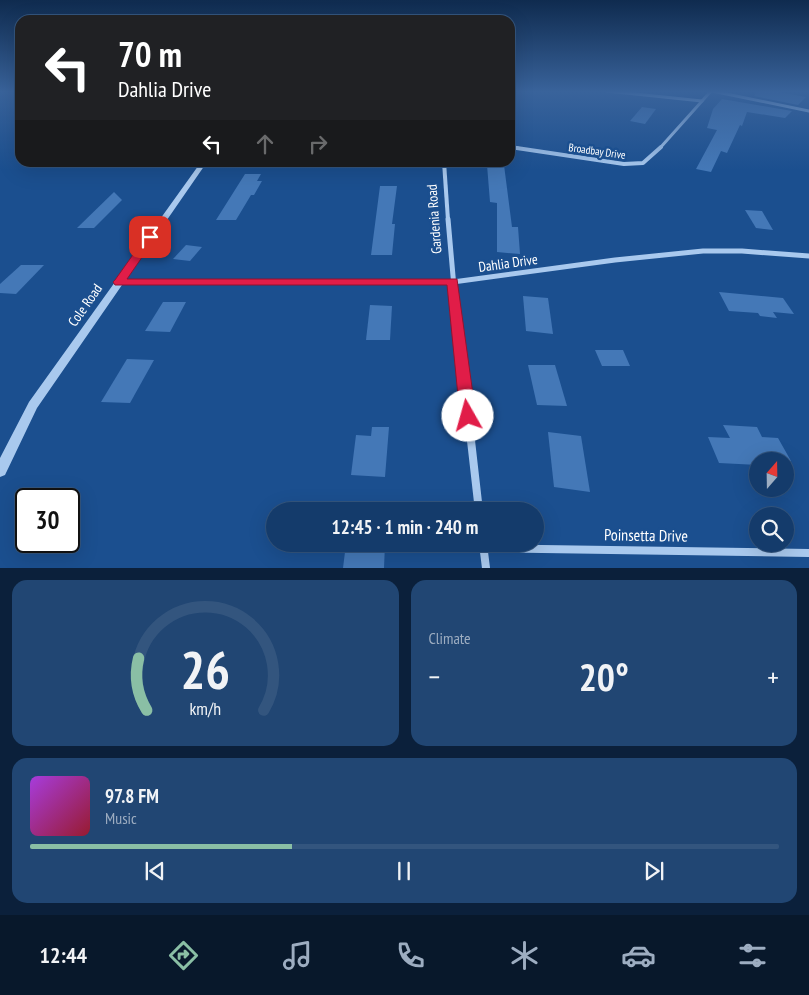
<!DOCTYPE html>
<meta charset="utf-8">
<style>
:root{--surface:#143b6b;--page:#214673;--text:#f1f3f6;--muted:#9dadc1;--line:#33557e;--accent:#8abfa5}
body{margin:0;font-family:"PT Sans Narrow",sans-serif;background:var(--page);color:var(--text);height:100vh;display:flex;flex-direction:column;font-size:19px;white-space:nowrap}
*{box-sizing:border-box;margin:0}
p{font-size:16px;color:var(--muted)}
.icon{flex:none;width:28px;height:28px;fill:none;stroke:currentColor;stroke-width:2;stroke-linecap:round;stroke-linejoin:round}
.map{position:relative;height:568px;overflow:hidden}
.details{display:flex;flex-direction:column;gap:12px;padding:12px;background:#0b203b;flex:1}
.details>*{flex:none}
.guide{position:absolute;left:15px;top:15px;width:500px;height:152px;border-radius:15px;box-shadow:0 5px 20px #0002,0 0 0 1px var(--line);background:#202124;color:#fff;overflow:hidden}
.needle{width:32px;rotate:20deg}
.buttons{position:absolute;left:749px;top:452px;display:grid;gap:10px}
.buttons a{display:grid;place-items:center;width:45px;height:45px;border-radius:50%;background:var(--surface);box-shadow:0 5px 20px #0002,0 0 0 1px var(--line);font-size:25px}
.speed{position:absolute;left:15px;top:488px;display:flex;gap:10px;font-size:25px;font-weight:700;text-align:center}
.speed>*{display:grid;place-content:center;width:65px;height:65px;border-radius:50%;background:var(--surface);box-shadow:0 5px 20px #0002,0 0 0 1px var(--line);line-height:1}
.speed .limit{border:2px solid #111;border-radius:8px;background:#fff;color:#111}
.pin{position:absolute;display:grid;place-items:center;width:42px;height:42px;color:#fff;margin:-21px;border-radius:10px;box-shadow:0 2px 8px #0006}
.me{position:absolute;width:55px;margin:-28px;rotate:353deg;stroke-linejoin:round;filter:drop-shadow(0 0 4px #0008)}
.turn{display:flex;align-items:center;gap:18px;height:105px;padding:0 20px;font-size:22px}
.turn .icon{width:65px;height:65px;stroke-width:2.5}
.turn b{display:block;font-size:35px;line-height:42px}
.lanes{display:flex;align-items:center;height:48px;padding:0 20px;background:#0003;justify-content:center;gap:25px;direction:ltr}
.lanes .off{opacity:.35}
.big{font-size:38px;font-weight:600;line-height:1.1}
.details .card{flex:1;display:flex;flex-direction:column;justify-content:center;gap:8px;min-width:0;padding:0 18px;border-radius:15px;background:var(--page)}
.details .dial{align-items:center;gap:0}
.dial svg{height:130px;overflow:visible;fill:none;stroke:var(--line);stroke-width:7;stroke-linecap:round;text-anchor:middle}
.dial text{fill:var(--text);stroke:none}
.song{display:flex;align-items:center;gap:15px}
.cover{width:60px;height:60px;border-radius:8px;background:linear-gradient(135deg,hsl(280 70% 55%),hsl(350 70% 35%))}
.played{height:5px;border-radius:2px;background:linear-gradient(90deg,var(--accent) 35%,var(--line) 35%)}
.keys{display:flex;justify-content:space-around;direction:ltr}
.heat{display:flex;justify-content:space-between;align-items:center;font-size:28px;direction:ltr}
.details .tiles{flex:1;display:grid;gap:12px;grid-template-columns:1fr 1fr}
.card:last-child{grid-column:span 2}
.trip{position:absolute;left:266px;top:502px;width:278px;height:50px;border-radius:25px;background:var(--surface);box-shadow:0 5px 20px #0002,0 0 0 1px var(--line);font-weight:600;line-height:50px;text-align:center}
.dock{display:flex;height:80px;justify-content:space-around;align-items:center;background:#08182b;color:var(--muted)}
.dock .icon{width:35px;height:35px}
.dock .on{color:var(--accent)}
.dock b{font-size:22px;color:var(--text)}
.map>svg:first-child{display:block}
</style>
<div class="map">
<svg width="809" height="568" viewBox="0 0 809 568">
<rect width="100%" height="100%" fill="#1b4f8f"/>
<!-- building -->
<g fill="#4478b7">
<polygon points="757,91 773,91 806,97 798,105 754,96"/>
<polygon points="722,99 792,111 785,118 747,112 742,126 740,125 727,153 721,151 711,172 696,169 717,130 707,128 713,109"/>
<polygon points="642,107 656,109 645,124 630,121"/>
<polygon points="487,165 504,165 512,227 518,227 520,254 497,252 497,203 490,202"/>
<polygon points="245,174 261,174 257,181 262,181 254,195 251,195 236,220 216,220"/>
<polygon points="380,186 397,186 392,224 395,224 392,255 371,255"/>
<polygon points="114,192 122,200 94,228 77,228"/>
<polygon points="745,210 762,211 773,230 756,228"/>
<polygon points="186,245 202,247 190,261 173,259"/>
<polygon points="21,265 44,265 16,294 0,293 0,284"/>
<polygon points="719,292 783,298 794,314 773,312 777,318 760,316 758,313 729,311"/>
<polygon points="523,296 548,298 553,334 526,331"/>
<polygon points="163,302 186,302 170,332 145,331"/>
<polygon points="370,305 392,306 390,340 366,340"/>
<polygon points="595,350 623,350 630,366 602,366"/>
<polygon points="127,359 154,360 130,403 101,402"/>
<polygon points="528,365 555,365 567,406 537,405"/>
<polygon points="723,425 757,427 762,437 778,438 791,461 758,461 758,465 719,463 708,437 730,438"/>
<polygon points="372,427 389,427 385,477 351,475 356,435 371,436"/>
<polygon points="548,432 581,436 590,492 554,487"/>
<polygon points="346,544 385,544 384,568 343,568"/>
</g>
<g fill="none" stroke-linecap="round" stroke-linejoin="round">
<!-- minor-far4 -->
<g stroke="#a9c9ee" stroke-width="3">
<polyline points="607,91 702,101"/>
<polyline points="712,91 809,111"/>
<polyline points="510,147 518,148"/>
<polyline points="660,148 711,91"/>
</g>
<!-- minor-far3 -->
<g stroke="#a9c9ee" stroke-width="4">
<polyline points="510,147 624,164 643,163 661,147"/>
<polyline points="444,162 448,220"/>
</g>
<!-- minor-far2 -->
<g stroke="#a9c9ee" stroke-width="5">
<polyline points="448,219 456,310"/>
<polyline points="119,282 453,282 615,260 703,251 742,251 809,256"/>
</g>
<!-- minor-far1 -->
<polyline stroke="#a9c9ee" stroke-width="6" points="456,309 469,424"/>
<!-- minor -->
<g stroke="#a9c9ee" stroke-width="8">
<polyline points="469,423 479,511"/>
<polyline points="483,544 486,568"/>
<polyline points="483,548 809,553"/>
</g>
<!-- tertiary -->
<polygon fill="#a9c9ee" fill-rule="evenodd" points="201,162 207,162 37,408 5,475 0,477 0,458 29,402"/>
</g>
<!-- sky -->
<linearGradient id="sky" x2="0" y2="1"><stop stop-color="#0f2b4f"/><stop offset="0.54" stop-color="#39639b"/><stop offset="1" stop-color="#39639b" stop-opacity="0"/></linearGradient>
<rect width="809" height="170" fill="url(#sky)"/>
<!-- route -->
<polygon fill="#e11d48" stroke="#92132f" points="150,234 156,237 127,279 457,279 476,416 473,420 468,422 463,420 460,416 447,285 115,285 113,282 115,280 147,235"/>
<g text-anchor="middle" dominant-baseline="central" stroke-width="5" stroke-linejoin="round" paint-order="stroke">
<!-- far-street labels -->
<g font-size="11" fill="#fff" stroke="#1b4f8f">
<text transform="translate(597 151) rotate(8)">Broadbay Drive</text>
</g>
<!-- street labels -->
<g font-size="14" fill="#fff" stroke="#1b4f8f">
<text transform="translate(434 219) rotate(-94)">Gardenia Road</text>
<text transform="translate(508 263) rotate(-8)">Dahlia Drive</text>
<text transform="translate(85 305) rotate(-55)">Cole Road</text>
</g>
<!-- near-street labels -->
<g font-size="16" fill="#fff" stroke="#1b4f8f">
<text transform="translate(646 535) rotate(1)">Poinsetta Drive</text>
</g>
</g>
</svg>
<div class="buttons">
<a><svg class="needle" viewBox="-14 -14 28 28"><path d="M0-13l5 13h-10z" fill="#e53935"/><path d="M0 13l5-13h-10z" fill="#9dadc1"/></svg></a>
<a><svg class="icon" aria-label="search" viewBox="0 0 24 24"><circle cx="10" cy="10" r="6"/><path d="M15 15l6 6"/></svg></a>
</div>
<div class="speed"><div class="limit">30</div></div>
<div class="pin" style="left:150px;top:237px;background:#d93025"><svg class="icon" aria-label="arrive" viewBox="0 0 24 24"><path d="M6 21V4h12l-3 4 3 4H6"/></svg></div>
<svg class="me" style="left:468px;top:416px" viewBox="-20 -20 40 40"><circle r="19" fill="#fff"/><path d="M0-13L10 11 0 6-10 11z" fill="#e11d48"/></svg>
<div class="trip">12:45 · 1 min · 240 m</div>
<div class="guide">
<div class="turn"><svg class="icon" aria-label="left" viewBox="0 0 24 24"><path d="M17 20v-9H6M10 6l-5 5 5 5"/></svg><div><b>70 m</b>Dahlia Drive</div></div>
<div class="lanes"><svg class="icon" aria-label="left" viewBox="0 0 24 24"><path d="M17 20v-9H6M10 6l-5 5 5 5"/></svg><svg class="icon off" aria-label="ahead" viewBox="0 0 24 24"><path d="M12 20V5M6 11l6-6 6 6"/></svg><svg class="icon off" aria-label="right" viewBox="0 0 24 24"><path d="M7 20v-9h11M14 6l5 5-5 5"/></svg></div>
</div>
</div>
<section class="details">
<div class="tiles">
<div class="card dial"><svg viewBox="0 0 100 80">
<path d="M14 69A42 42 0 1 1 86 69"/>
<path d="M14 69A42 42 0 0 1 9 37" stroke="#8abfa5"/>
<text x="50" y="56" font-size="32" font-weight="700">26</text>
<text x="50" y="72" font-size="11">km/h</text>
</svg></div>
<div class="card"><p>Climate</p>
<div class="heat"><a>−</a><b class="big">20°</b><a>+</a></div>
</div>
<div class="card">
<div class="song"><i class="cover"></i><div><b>97.8 FM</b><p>Music</p></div></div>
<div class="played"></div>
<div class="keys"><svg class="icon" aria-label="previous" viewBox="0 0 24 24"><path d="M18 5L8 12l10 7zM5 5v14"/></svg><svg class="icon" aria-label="pause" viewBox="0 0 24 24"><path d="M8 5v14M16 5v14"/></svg><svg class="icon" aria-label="next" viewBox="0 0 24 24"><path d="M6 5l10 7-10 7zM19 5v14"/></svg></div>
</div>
</div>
</section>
<nav class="dock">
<b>12:44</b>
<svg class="icon on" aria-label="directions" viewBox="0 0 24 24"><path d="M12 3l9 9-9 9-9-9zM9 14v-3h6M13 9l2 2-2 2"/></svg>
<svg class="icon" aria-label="music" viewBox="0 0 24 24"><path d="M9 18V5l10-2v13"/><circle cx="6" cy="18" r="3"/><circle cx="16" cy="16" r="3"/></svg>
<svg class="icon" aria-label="phone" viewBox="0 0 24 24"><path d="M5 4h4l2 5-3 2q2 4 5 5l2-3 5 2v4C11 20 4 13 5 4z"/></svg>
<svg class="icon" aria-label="climate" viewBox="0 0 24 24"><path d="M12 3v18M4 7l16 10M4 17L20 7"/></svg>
<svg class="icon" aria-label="car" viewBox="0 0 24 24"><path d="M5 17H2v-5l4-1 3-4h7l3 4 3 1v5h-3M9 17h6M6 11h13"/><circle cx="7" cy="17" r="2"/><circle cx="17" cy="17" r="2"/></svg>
<svg class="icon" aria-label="filters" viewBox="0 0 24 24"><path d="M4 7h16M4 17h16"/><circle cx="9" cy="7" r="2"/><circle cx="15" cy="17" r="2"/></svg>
</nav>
